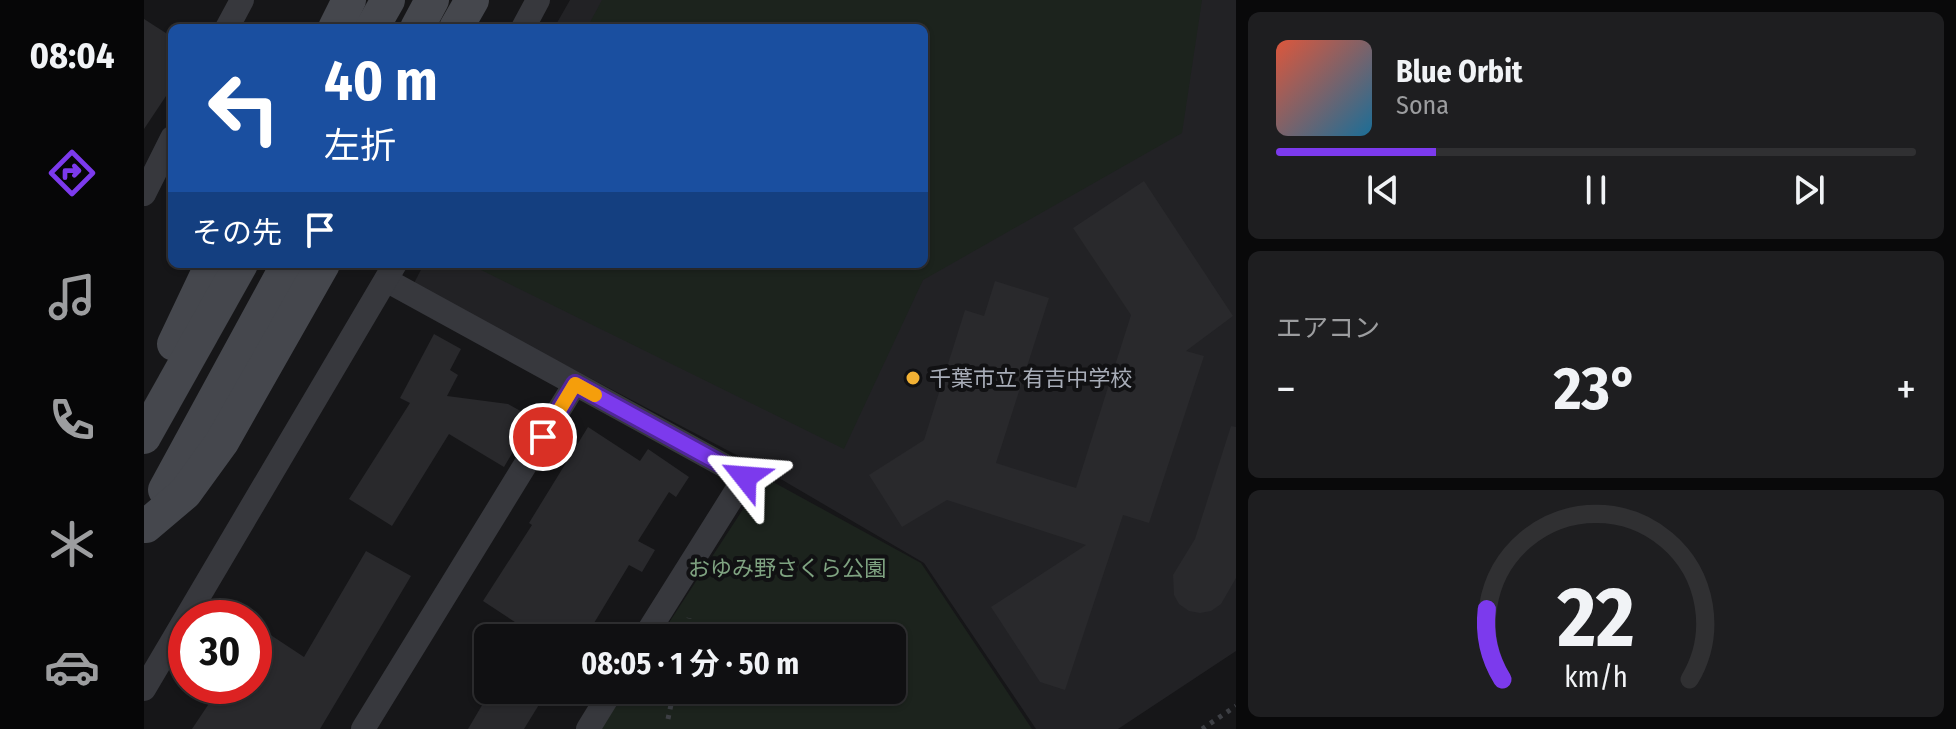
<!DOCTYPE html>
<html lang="ja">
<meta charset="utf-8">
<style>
:root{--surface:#101012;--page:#1e1e20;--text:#f1f3f6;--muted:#9c9d9f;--line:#303032;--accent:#7c3aed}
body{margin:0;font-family:"Fira Sans Condensed","Noto Sans JP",sans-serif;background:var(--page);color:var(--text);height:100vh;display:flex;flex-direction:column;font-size:30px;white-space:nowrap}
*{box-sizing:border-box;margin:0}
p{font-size:26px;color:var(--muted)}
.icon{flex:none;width:44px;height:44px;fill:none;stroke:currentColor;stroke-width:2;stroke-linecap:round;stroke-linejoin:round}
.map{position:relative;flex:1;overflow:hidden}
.side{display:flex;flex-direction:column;gap:12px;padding:12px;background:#09090a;width:720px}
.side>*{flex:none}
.top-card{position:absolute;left:24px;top:24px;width:760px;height:244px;border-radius:12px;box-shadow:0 2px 6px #0004,0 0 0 2px var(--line);background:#1a4fa0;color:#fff;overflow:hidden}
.speed{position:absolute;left:24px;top:600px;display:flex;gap:16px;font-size:40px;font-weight:700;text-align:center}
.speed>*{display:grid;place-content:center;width:104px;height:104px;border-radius:50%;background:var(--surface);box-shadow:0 2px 6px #0004,0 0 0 2px var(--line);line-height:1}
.speed .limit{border:12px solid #d22;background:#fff;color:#111}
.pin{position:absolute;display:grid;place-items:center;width:68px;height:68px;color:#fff;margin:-34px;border:4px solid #fff;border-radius:50%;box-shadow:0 2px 8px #0007}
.me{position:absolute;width:88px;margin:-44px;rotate:298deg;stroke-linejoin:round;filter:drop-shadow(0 0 6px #0008)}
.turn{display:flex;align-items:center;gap:28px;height:168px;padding:0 24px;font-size:36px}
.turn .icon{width:104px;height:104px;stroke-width:2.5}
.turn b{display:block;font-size:56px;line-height:68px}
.then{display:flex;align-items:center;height:76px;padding:0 24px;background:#0003;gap:16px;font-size:30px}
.big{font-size:60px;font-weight:700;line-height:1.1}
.side .widget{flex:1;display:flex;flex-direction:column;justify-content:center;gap:12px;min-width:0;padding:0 28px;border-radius:12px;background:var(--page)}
.side .dial{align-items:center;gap:0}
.dial svg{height:208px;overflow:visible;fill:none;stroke:var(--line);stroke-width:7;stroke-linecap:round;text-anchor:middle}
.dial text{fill:var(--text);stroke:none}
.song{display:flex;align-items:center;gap:24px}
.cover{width:96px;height:96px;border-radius:12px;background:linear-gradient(135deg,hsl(10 70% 55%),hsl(200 70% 35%))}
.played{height:8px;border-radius:4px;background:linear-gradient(90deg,var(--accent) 25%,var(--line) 25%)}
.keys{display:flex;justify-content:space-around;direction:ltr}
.heat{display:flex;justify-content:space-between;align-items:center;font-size:44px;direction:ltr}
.trip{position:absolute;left:330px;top:624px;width:432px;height:80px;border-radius:12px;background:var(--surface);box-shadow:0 2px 6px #0004,0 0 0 2px var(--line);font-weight:700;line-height:80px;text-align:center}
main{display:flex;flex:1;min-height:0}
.tabs{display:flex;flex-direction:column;width:144px;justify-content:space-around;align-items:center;background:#060607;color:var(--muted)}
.tabs .icon{width:56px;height:56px}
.tabs .on{color:var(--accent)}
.tabs b{font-size:36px;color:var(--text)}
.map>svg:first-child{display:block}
</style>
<main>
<nav class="tabs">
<b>08:04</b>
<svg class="icon on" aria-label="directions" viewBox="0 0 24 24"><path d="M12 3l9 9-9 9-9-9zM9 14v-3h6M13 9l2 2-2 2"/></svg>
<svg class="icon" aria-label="music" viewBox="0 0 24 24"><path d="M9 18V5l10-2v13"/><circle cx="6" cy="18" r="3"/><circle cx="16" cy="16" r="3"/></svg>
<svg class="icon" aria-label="phone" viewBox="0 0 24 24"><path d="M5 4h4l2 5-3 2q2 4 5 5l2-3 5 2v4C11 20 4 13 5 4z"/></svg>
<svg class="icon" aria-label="climate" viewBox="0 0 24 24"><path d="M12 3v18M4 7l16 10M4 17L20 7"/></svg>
<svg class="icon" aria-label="car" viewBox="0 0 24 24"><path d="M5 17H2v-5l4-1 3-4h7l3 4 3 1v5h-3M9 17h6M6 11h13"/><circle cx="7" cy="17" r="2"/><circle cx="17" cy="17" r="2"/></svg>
</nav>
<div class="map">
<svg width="1092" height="729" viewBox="0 0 1092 729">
<rect width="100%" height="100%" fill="#161618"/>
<!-- built -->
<polygon fill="#222225" points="426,0 1092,0 1092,651 974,729 892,729 780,563 623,471 269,285 280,264 780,264 780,28 410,28"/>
<!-- green -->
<g fill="#1c231d">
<polygon points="458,0 1058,0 1038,133 779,280 700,449 325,264 780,264 780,28 443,28"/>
<polygon points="620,477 777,563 888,729 457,729 482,690 748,690 748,638 515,638"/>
</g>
<!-- building -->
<g fill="#29292c">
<polygon points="0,19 28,37 28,87 0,129"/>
<polygon points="1000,181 1089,316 1042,351 1060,356 1005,523 979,515 921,690 896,682 847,607 942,545 803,500 758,527 725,475 780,440 821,310 840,316 851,281 905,298 852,463 932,488 987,315 929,228"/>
<polygon points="290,334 317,349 306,370 314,375 303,396 364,404 389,418 360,467 305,434 248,526 205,499 266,403 256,398"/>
<polygon points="1087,426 1092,427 1092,578 1077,604 1067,611 1056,613 1045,611 1035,604 1030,595 1029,575 1051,539"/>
<polygon points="444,427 496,461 504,449 545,477 532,497 525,492 494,541 511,550 498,572 485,565 441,638 395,638 339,601 388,525 385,523"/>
<polygon points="222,551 267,576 176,729 48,729 66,702 42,686 110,686 110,624 160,657"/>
<polygon points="347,690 404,690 380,729 324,729"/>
</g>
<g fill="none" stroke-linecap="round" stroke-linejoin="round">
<!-- path -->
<g stroke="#3d3f44" stroke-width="5" stroke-dasharray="4 6" stroke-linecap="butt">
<polyline points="541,638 545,618"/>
<polyline points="524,719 530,690"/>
<polyline points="1058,729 1092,706"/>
</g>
<!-- street -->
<g stroke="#37383d" stroke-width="24">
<polyline points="83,28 98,0"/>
<polyline points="379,28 394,0"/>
<polyline points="0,194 28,138"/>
<polyline points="242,280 601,477 500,638"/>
<polyline points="0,689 251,264"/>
<polyline points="219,729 431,384"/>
<polyline points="444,729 468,690"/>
</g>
<!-- secondary -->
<g stroke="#45474d" stroke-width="34">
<polyline points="191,28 205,0"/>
<polyline points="228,28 244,0"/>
<polyline points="273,28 288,0"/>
<polyline points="312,28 328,0"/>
<polyline points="30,344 68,264"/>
<polyline points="0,437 97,264"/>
<polyline points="21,490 144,264"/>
<polyline points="2,526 41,493 78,442 179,264"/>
</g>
</g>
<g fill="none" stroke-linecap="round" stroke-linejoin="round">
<defs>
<polyline id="route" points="399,437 431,384 601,477"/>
</defs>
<!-- route casing -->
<use href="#route" stroke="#51269a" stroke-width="20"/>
<!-- route -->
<use href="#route" stroke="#7c3aed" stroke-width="14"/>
<!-- slow -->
<polyline stroke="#f59e0b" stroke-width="14" points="416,409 431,384 451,395"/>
</g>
<!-- markers -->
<circle fill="#f2b134" stroke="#111113" stroke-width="3" cx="769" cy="378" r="8"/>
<g text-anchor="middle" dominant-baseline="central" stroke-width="8" stroke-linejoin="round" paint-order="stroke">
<!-- poi labels -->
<g font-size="22" fill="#a8adb8" stroke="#111113" text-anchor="start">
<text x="785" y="378">千葉市立 有吉中学校</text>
</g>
<!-- park labels -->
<g font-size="22" fill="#7fa381" stroke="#111113">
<text x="643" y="568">おゆみ野さくら公園</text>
</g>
</g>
</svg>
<div class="speed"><div class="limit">30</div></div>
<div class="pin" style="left:399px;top:437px;background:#d93025"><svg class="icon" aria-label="arrive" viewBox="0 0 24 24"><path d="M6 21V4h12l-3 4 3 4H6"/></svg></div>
<svg class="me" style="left:601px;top:477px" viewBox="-20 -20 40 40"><path d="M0-17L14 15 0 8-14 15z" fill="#7c3aed" stroke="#fff" stroke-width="4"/></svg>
<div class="trip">08:05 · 1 分 · 50 m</div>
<div class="top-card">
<div class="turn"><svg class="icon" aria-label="left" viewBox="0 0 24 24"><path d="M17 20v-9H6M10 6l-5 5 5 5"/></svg><div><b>40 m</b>左折</div></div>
<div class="then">その先<svg class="icon" aria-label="arrive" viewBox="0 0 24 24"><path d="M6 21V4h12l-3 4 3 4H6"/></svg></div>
</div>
</div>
<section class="side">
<div class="widget">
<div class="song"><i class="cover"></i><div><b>Blue Orbit</b><p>Sona</p></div></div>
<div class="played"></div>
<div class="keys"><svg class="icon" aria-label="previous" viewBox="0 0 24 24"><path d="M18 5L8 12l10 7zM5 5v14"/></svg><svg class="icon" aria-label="pause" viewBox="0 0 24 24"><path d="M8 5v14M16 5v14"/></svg><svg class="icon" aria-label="next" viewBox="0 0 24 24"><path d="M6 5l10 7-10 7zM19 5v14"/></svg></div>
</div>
<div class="widget"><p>エアコン</p>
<div class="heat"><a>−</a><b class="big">23°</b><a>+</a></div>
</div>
<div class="widget dial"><svg viewBox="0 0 100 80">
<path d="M14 69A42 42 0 1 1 86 69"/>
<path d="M14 69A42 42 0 0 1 8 42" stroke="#7c3aed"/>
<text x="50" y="56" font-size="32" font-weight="700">22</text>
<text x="50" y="72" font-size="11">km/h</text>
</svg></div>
</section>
</main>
